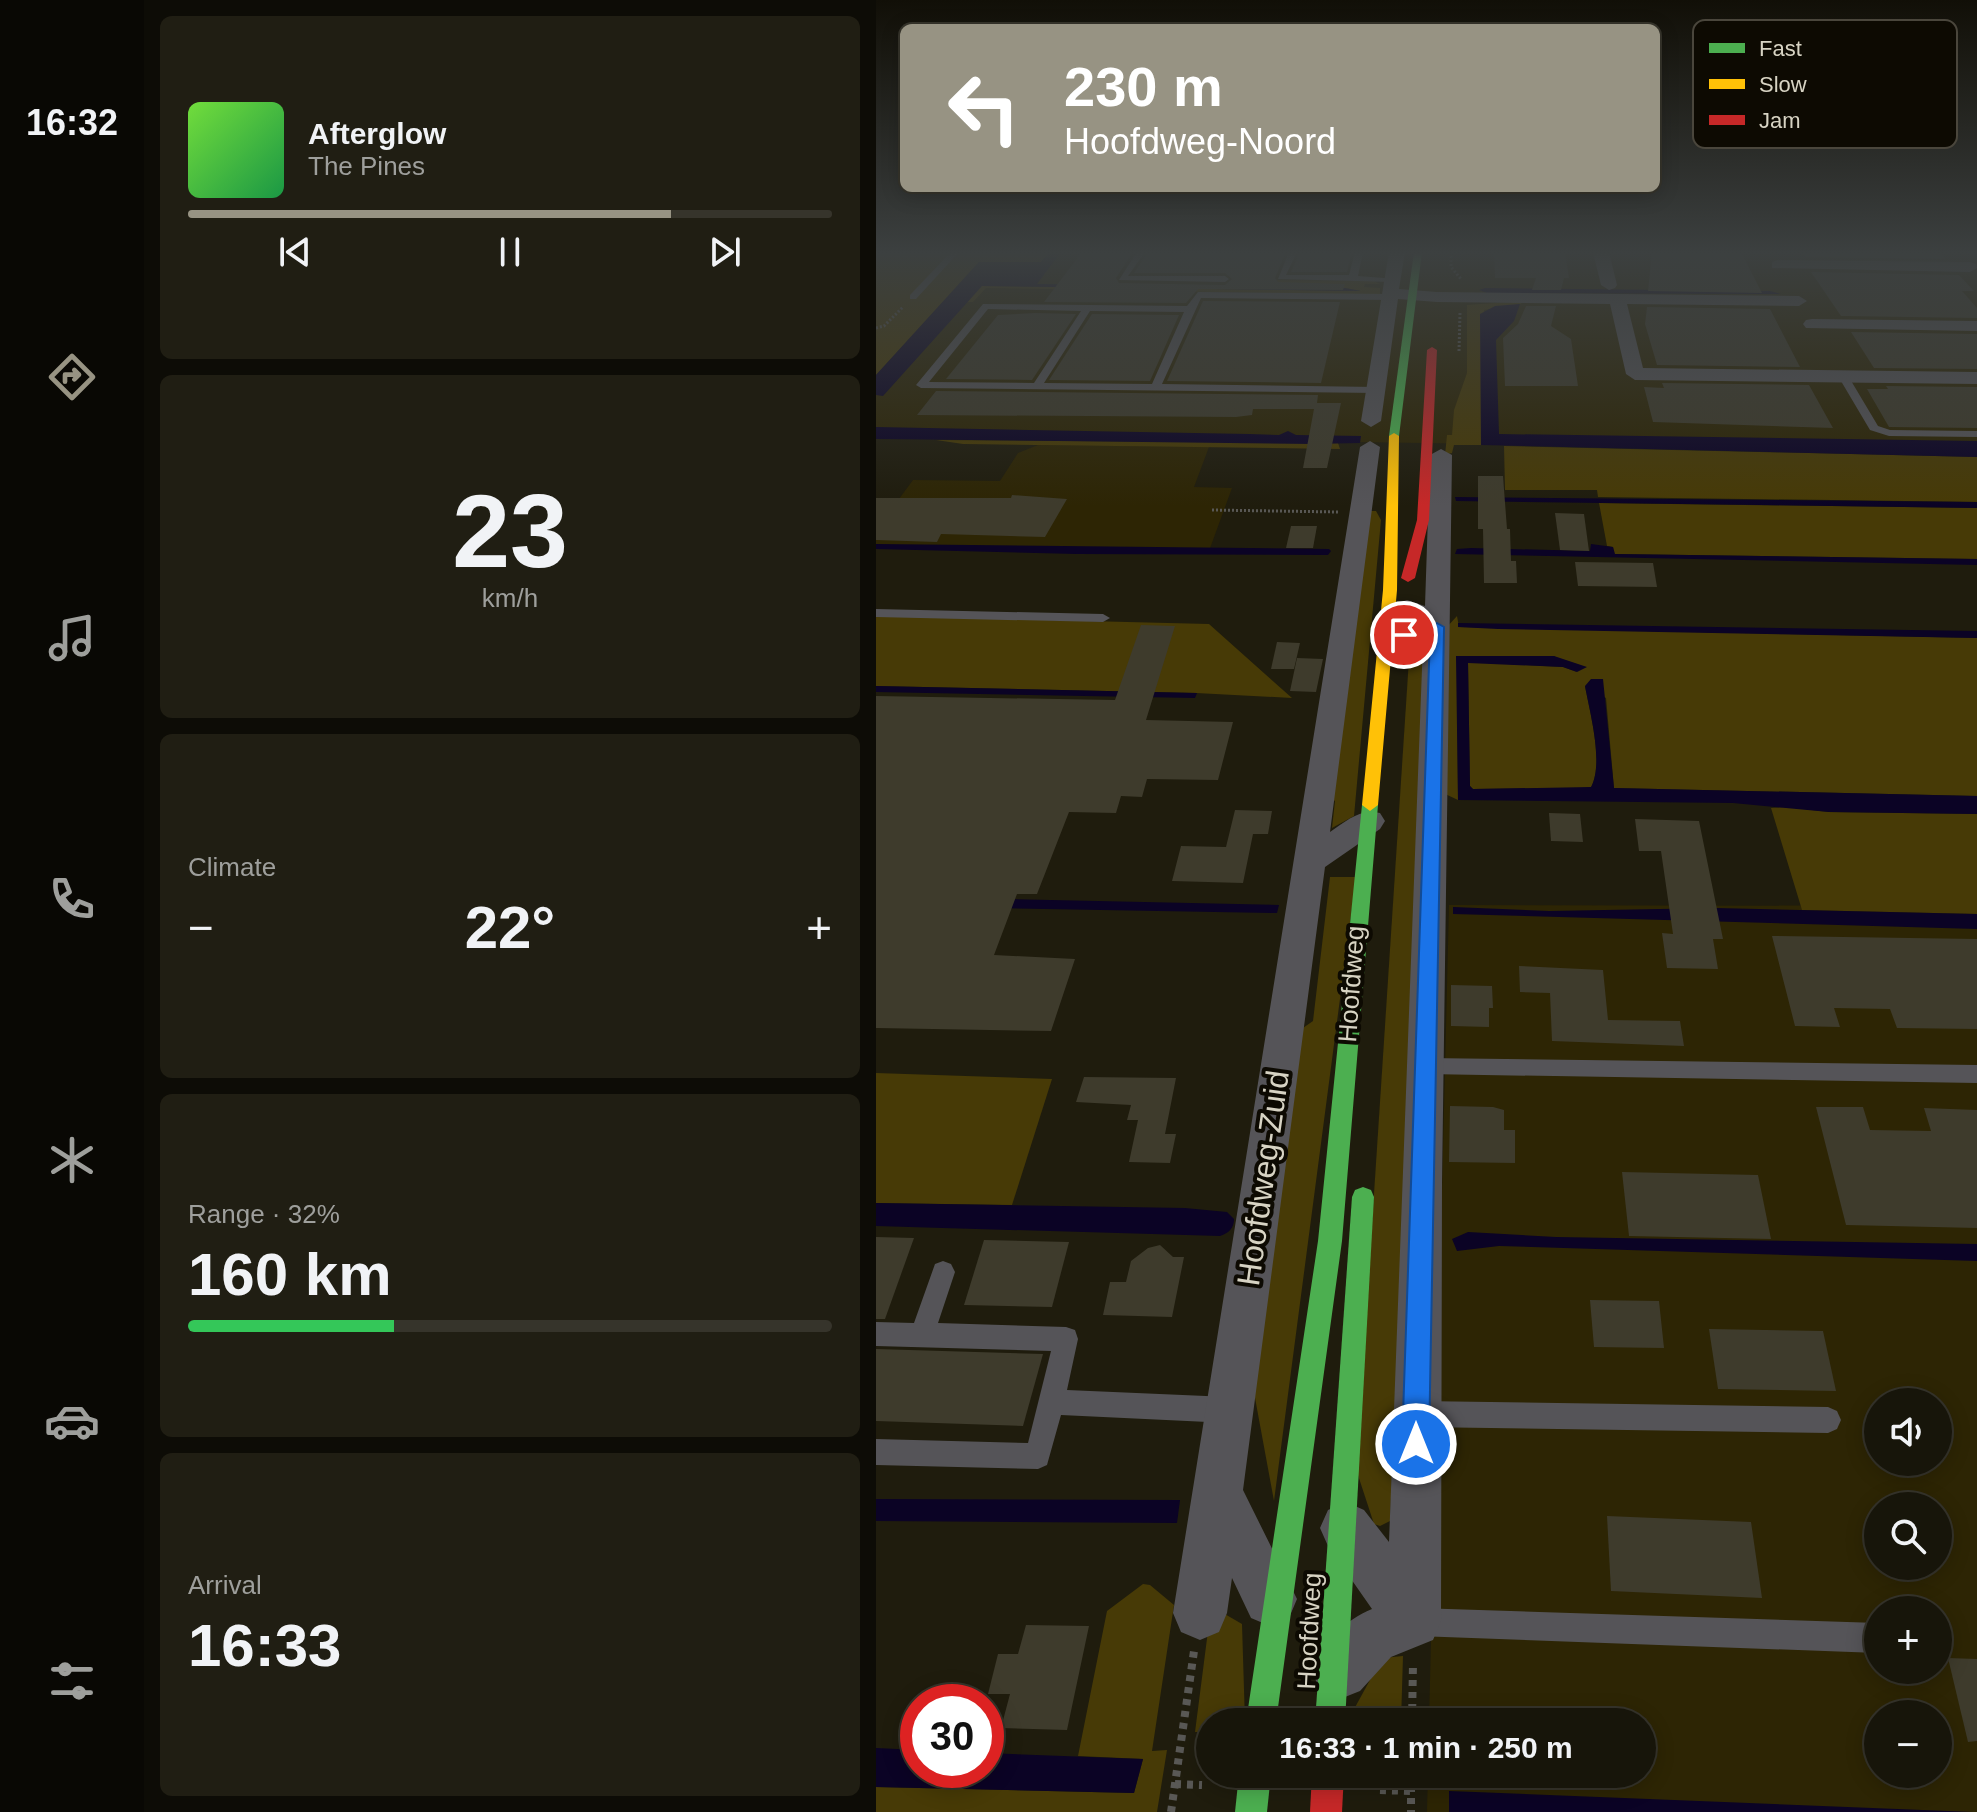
<!DOCTYPE html>
<meta charset="utf-8">
<style>
:root{--surface:#17150a;--page:#201e13;--text:#f1f3f6;--muted:#9e9f9c;--line:#36342b;--accent:#979383}
body{margin:0;font-family:Helvetica,sans-serif;background:var(--page);color:var(--text);height:100vh;display:flex;flex-direction:column;font-size:30px;white-space:nowrap}
*{box-sizing:border-box;margin:0}
p{font-size:26px;color:var(--muted)}
.icon{flex:none;width:44px;height:44px;fill:none;stroke:currentColor;stroke-width:2;stroke-linecap:round;stroke-linejoin:round}
.map{position:relative;flex:1;overflow:hidden}
.panel{display:flex;flex-direction:column;gap:16px;padding:16px;background:#0d0c06;width:732px}
.panel>*{flex:none}
.hud{position:absolute;left:24px;top:24px;width:760px;height:168px;border-radius:12px;box-shadow:0 4px 20px #0003,0 0 0 2px var(--line);background:#979383;color:#fff;overflow:hidden}
.fabs{position:absolute;left:988px;top:1388px;display:grid;gap:16px}
.fabs a{display:grid;place-items:center;width:88px;height:88px;border-radius:50%;background:var(--surface);box-shadow:0 4px 20px #0003,0 0 0 2px var(--line);font-size:40px}
.speed{position:absolute;left:24px;top:1684px;display:flex;gap:16px;font-size:40px;font-weight:700;text-align:center}
.speed>*{display:grid;place-content:center;width:104px;height:104px;border-radius:50%;background:var(--surface);box-shadow:0 4px 20px #0003,0 0 0 2px var(--line);line-height:1}
.speed .limit{border:12px solid #d22;background:#fff;color:#111}
.pin{position:absolute;display:grid;place-items:center;width:68px;height:68px;color:#fff;margin:-34px;border:4px solid #fff;border-radius:50%;box-shadow:0 2px 8px #0007}
.me{position:absolute;width:88px;margin:-44px;rotate:0deg;stroke-linejoin:round;filter:drop-shadow(0 0 6px #0008)}
.turn{display:flex;align-items:center;gap:28px;height:168px;padding:0 32px;font-size:36px}
.turn .icon{width:104px;height:104px;stroke-width:2.5}
.turn b{display:block;font-size:56px;line-height:68px}
.big{font-size:60px;font-weight:700;line-height:1.1}
.panel .card{flex:1;display:flex;flex-direction:column;justify-content:center;gap:12px;min-width:0;padding:0 28px;border-radius:12px;background:var(--page)}
.panel .dial{align-items:center;gap:0}
.dial b{font-size:104px;line-height:1}
.song{display:flex;align-items:center;gap:24px}
.cover{width:96px;height:96px;border-radius:12px;background:linear-gradient(135deg,hsl(100 70% 55%),hsl(140 70% 35%))}
.played{height:8px;border-radius:4px;background:linear-gradient(90deg,var(--accent) 75%,var(--line) 75%)}
.keys{display:flex;justify-content:space-around;direction:ltr}
.heat{display:flex;justify-content:space-between;align-items:center;font-size:44px;direction:ltr}
.charge{height:12px;border-radius:6px;background:linear-gradient(90deg,#34c759 32%,var(--line) 0)}
.trip{position:absolute;left:320px;top:1708px;width:460px;height:80px;border-radius:40px;background:var(--surface);box-shadow:0 4px 20px #0003,0 0 0 2px var(--line);font-weight:700;line-height:80px;text-align:center}
main{display:flex;flex:1;min-height:0}
.tabs{display:flex;flex-direction:column;width:144px;justify-content:space-around;align-items:center;background:#090804;color:var(--muted)}
.tabs .icon{width:56px;height:56px}
.tabs .active{color:var(--accent)}
.tabs b{font-size:36px;color:var(--text)}
.map>svg:first-child{display:block}
</style>
<main>
<nav class="tabs">
<b>16:32</b>
<svg class="icon active" aria-label="directions" viewBox="0 0 24 24"><path d="M12 3l9 9-9 9-9-9zM9 14v-3h6M13 9l2 2-2 2"/></svg>
<svg class="icon" aria-label="music" viewBox="0 0 24 24"><path d="M9 18V5l10-2v13"/><circle cx="6" cy="18" r="3"/><circle cx="16" cy="16" r="3"/></svg>
<svg class="icon" aria-label="phone" viewBox="0 0 24 24"><path d="M5 4h4l2 5-3 2q2 4 5 5l2-3 5 2v4C11 20 4 13 5 4z"/></svg>
<svg class="icon" aria-label="climate" viewBox="0 0 24 24"><path d="M12 3v18M4 7l16 10M4 17L20 7"/></svg>
<svg class="icon" aria-label="car" viewBox="0 0 24 24"><path d="M5 17H2v-5l4-1 3-4h7l3 4 3 1v5h-3M9 17h6M6 11h13"/><circle cx="7" cy="17" r="2"/><circle cx="17" cy="17" r="2"/></svg>
<svg class="icon" aria-label="filters" viewBox="0 0 24 24"><path d="M4 7h16M4 17h16"/><circle cx="9" cy="7" r="2"/><circle cx="15" cy="17" r="2"/></svg>
</nav>
<section class="panel">
<div class="card">
<div class="song"><i class="cover"></i><div><b>Afterglow</b><p>The Pines</p></div></div>
<div class="played"></div>
<div class="keys"><svg class="icon" aria-label="previous" viewBox="0 0 24 24"><path d="M18 5L8 12l10 7zM5 5v14"/></svg><svg class="icon" aria-label="pause" viewBox="0 0 24 24"><path d="M8 5v14M16 5v14"/></svg><svg class="icon" aria-label="next" viewBox="0 0 24 24"><path d="M6 5l10 7-10 7zM19 5v14"/></svg></div>
</div>
<div class="card dial"><b>23</b><p>km/h</p></div>
<div class="card"><p>Climate</p>
<div class="heat"><a>−</a><b class="big">22°</b><a>+</a></div>
</div>
<div class="card"><p>Range · 32%</p><b class="big">160 km</b><div class="charge"></div></div>
<div class="card"><p>Arrival</p><b class="big">16:33</b></div>
</section>
<div class="map">
<svg width="1101" height="1812" viewBox="0 0 1101 1812">
<rect width="100%" height="100%" fill="#1f1c0d"/>
<!-- built -->
<g fill="#2d2504" fill-rule="evenodd">
<polygon points="185,252 1101,252 1101,451 0,435 0,395 7,395 105,286 157,286"/>
<polygon points="162,445 333,447 318,487 356,488 333,551 0,547 0,530 37,480 124,481 142,453"/>
<path d="M573,905L1101,906V1812H551L552,1774H766V1722H553ZM1002,1402H1062V1462H1002ZM1002,1506H1062V1566H1002ZM1002,1610H1062V1670H1002ZM1002,1714H1062V1774H1002Z"/>
</g>
<!-- green -->
<g fill="#473a06">
<polygon points="0,252 173,252 165,262 103,262 0,375"/>
<polygon points="389,280 498,281 504,284 489,284 488,287 504,288 504,295 110,288 97,302 91,302 105,286 485,291 469,288 387,287"/>
<polygon points="646,301 645,304 608,310 605,445 578,445 576,453 569,455 571,435 576,435 578,410 591,373 591,305"/>
<polygon points="60,440 462,443 464,449 87,444"/>
<polygon points="628,446 1101,457 1101,502 722,497 721,490 629,490"/>
<polygon points="723,503 1101,508 1101,559 738,554 737,547 731,546"/>
<polygon points="493,511 500,511 505,520 478,816 456,828 459,801 456,799"/>
<polygon points="0,616 333,624 416,698 320,693 0,686"/>
<path d="M581,616L583,627L1101,638V796L738,788L730,698L709,686C714,713 728,763 715,788L597,789L594,786L592,662L687,667L701,672L678,656H581L582,800L567,793L570,628Z"/>
<polygon points="546,640 552,641 514,1521 504,1526 498,1524 480,1469 533,659 535,652"/>
<polygon points="910,807 953,812 1101,814 1101,914 926,910 895,808"/>
<polygon points="454,877 480,877 398,1501 377,1387 424,1030 437,1021"/>
<polygon points="0,1073 176,1079 136,1205 0,1203"/>
<polygon points="267,1584 274,1585 298,1605 276,1751 291,1750 281,1812 0,1812 0,1787 258,1793 267,1759 202,1756 231,1611"/>
<polygon points="347,1613 366,1624 369,1722 334,1722 334,1732 319,1732 333,1623"/>
<polygon points="527,1656 525,1722 471,1722 506,1658"/>
</g>
<!-- water -->
<g fill="#0b0325">
<polygon points="173,252 185,252 161,284 469,288 485,291 106,286 7,396 0,395 0,375 103,262 165,262"/>
<polygon points="609,288 894,291 905,294 611,293 603,290"/>
<polygon points="644,304 638,321 620,340 623,434 1101,441 1101,457 605,445 604,314 619,306"/>
<polygon points="0,427 373,434 403,435 412,431 420,435 485,436 484,443 437,444 0,439"/>
<polygon points="579,497 1101,502 1101,508 580,501"/>
<polygon points="0,544 453,549 455,551 452,555 200,554 0,549"/>
<polygon points="715,544 737,547 739,554 1101,559 1101,565 579,554 581,549 595,548 714,551"/>
<polygon points="582,623 1101,631 1101,638 622,629 582,627"/>
<path d="M580,656H678L711,667L701,672L687,667L592,663L594,786L597,789L715,787C728,763 714,713 709,686L715,679H727L738,788L1101,796V814L953,812L857,803L582,800Z"/>
<polygon points="0,686 321,693 319,698 0,692"/>
<polygon points="0,896 403,905 401,913 0,906"/>
<polygon points="577,907 673,911 840,908 1101,914 1101,929 577,914"/>
<path d="M0,1203L309,1208L351,1212L358,1219C358,1228 353,1233 344,1236L0,1226Z"/>
<polygon points="592,1232 680,1237 1101,1244 1101,1261 623,1246 581,1251 576,1239"/>
<polygon points="0,1499 304,1500 301,1523 0,1521"/>
<polygon points="0,1748 42,1750 42,1770 110,1770 110,1753 267,1759 258,1793 0,1787"/>
<polygon points="573,1791 1097,1812 573,1812"/>
</g>
<!-- building -->
<g fill="#3e3b2c">
<polygon points="206,252 257,252 240,278 243,283 349,285 356,279 349,273 258,273 272,252 410,252 399,278 402,282 469,284 467,290 322,289 310,303 168,302"/>
<polygon points="424,252 476,252 471,272 415,272"/>
<polygon points="618,252 689,253 693,278 688,278 685,290 656,290 660,278 619,278"/>
<polygon points="776,252 865,252 886,293 772,291"/>
<polygon points="926,252 1063,252 1069,259 929,257"/>
<polygon points="935,272 1083,275 1098,291 1086,291 1101,308 1101,318 965,316"/>
<polygon points="327,301 464,302 445,383 291,381"/>
<polygon points="650,306 680,306 675,326 695,339 702,386 629,386 627,338 642,324"/>
<polygon points="771,307 894,309 924,367 781,365 769,324"/>
<polygon points="159,313 200,314 156,380 70,379 122,315"/>
<polygon points="216,314 303,315 274,381 173,380"/>
<polygon points="975,332 1101,334 1101,369 998,368"/>
<polygon points="786,383 933,385 957,428 777,422 768,387 788,388"/>
<polygon points="1010,386 1101,387 1101,428 1013,427 991,389 1012,389"/>
<polygon points="60,391 442,395 441,403 465,403 451,468 427,468 438,409 377,409 376,415 360,417 41,415"/>
<polygon points="602,476 627,476 631,529 634,529 635,561 640,561 641,583 608,583 607,529 602,529"/>
<polygon points="136,495 191,499 169,537 65,534 61,542 0,540 0,498 135,498"/>
<polygon points="679,513 708,514 713,551 684,550"/>
<polygon points="415,526 441,526 437,548 410,548"/>
<polygon points="699,562 777,563 781,587 702,586"/>
<polygon points="265,625 299,626 270,720 357,722 342,780 271,779 266,797 245,796 240,813 193,812 161,894 141,894 118,955 199,959 175,1031 0,1028 0,696 239,700"/>
<polygon points="401,642 424,643 418,669 395,669"/>
<polygon points="421,658 447,659 440,692 414,691"/>
<polygon points="359,810 396,811 392,834 377,834 367,883 296,881 305,846 350,847"/>
<polygon points="673,813 704,814 707,842 675,841"/>
<polygon points="759,819 823,821 847,939 837,939 842,969 791,968 786,933 797,934 785,851 763,851"/>
<polygon points="896,936 1101,939 1101,1029 1021,1028 1014,1009 958,1008 964,1027 919,1026"/>
<polygon points="643,966 727,970 732,1020 804,1021 808,1046 676,1041 674,993 644,992"/>
<polygon points="575,985 616,986 617,1008 613,1008 613,1027 575,1026"/>
<polygon points="208,1077 300,1078 289,1134 300,1134 294,1163 253,1162 262,1120 251,1120 255,1105 200,1102"/>
<polygon points="574,1106 617,1107 628,1110 628,1130 639,1130 639,1163 573,1162"/>
<polygon points="940,1107 987,1107 994,1130 1055,1131 1048,1108 1101,1110 1101,1228 970,1225"/>
<polygon points="746,1172 882,1175 895,1239 753,1236"/>
<polygon points="0,1237 38,1238 9,1319 0,1319"/>
<polygon points="108,1240 193,1242 176,1307 88,1305"/>
<polygon points="284,1245 297,1257 308,1257 296,1317 227,1315 234,1282 250,1282 255,1261 272,1248"/>
<polygon points="714,1300 783,1301 788,1348 718,1347"/>
<polygon points="833,1329 947,1331 960,1391 842,1389"/>
<polygon points="0,1349 167,1354 147,1426 0,1421"/>
<polygon points="731,1516 875,1522 886,1598 735,1591"/>
<polygon points="150,1625 213,1626 191,1730 125,1728 134,1694 112,1694 122,1654 142,1654"/>
<polygon points="1072,1658 1101,1659 1101,1741 1092,1742"/>
</g>
<g fill="none" stroke-linecap="round" stroke-linejoin="round">
<!-- path-far1 -->
<g stroke="#595855" stroke-width="3" stroke-dasharray="2 2" stroke-linecap="butt">
<polyline points="575,252 575,267 585,279"/>
<polyline points="0,328 8,326 27,307"/>
<polyline points="583,351 584,313"/>
<polyline points="336,510 462,512"/>
</g>
<!-- path -->
<g stroke="#595855" stroke-width="8" stroke-dasharray="6 6" stroke-linecap="butt">
<polyline points="536,1722 537,1663"/>
<polyline points="535,1774 535,1812"/>
<polyline points="299,1784 326,1785"/>
<polyline points="504,1790 535,1791"/>
<polyline points="295,1812 318,1651"/>
</g>
<!-- lane -->
<g fill="#555458" fill-rule="evenodd">
<polygon points="75,252 83,252 40,299 34,299 34,295"/>
<polygon points="261,252 269,252 252,276 349,276 353,279 349,282 243,280"/>
<polygon points="413,252 421,252 410,275 473,275 479,252 487,252 482,276 521,279 517,282 402,279"/>
<path d="M322,292L515,294L519,297L515,300L325,298L286,384L501,387L506,390L501,393L45,388L40,385L107,304L311,306ZM112,309L205,311L158,383L53,382ZM214,311L308,312L276,384L168,383Z"/>
<polygon points="963,374 971,374 1002,426 1014,430 1101,431 1101,437 1013,436 994,430 962,376"/>
<polygon points="0,609 227,614 234,618 227,622 0,617"/>
<polygon points="550,1058 1101,1065 1101,1083 550,1074 543,1072 540,1066 543,1060"/>
<polygon points="67,1261 75,1264 79,1272 62,1323 190,1327 199,1330 202,1339 191,1390 353,1397 362,1401 366,1410 362,1419 353,1423 185,1415 171,1465 162,1469 0,1465 0,1439 152,1443 175,1351 0,1346 0,1322 38,1323 59,1264"/>
<polygon points="543,1401 952,1407 961,1411 965,1420 961,1429 952,1433 543,1427 534,1423 530,1414 534,1405"/>
<polygon points="541,1608 1002,1623 1002,1653 541,1636 531,1632 527,1622 531,1612"/>
</g>
<!-- street -->
<g fill="#555458" fill-rule="evenodd">
<polygon points="513,252 529,252 523,289 561,292 923,296 931,301 923,306 751,304 767,368 1101,372 1101,384 759,380 750,374 734,304 561,302 522,299 505,421 495,427 485,421"/>
<polygon points="717,252 733,252 741,285 739,288 733,290 725,285"/>
<polygon points="902,260 1094,262 1100,264 1101,268 1094,272 896,268 896,262"/>
<polygon points="936,319 1101,321 1101,331 930,328 927,324 930,320"/>
<path d="M494,441L504,447L454,832C470,821 484,808 504,813L509,821L504,829L449,867L367,1490L421,1599L413,1618L394,1626L375,1618L356,1578L351,1613L343,1632L324,1640L305,1632L297,1613L484,447Z"/>
<path d="M565,449L576,455L566,1184L565,1621L557,1640L515,1657L484,1691L464,1699L444,1691L436,1671C448,1643 468,1620 496,1609L452,1546L444,1528L452,1510L470,1502L488,1510L513,1542L547,642L527,649L518,647L514,641L518,635L548,623L522,613L518,608L522,603L531,600L549,606L554,455Z"/>
</g>
<!-- fast -->
<g fill="#4caf50" fill-rule="evenodd">
<polygon points="538,252 546,252 523,436 518,439 513,436"/>
<polygon points="494,799 502,805 466,1241 400,1722 370,1722 442,1241 486,805"/>
<polygon points="487,1187 495,1190 498,1197 469,1722 439,1722 476,1197 479,1190"/>
<polygon points="363,1774 395,1774 391,1812 359,1812"/>
</g>
<!-- slow -->
<polygon fill="#ffc107" fill-rule="evenodd" points="518,433 523,436 521,590 502,805 494,811 486,805 507,590 513,436"/>
<!-- jam -->
<g fill="#c62828" fill-rule="evenodd">
<polygon points="556,347 561,350 553,520 539,578 532,582 525,578 541,520 551,350"/>
<polygon points="436,1774 468,1774 466,1812 434,1812"/>
</g>
</g>
<!-- sky -->
<linearGradient id="sky" x2="0" y2="1"><stop stop-color="#110f07"/><stop offset="0.5" stop-color="#3c4040"/><stop offset="1" stop-color="#3c4040" stop-opacity="0"/></linearGradient>
<rect width="1101" height="506" fill="url(#sky)"/>
<!-- route -->
<polygon fill="#1a73e8" stroke="#114b97" stroke-width="2" points="561,623 568,627 553,1444 549,1453 540,1457 530,1453 526,1444 554,635 527,645 520,641 523,632 534,634"/>
<g text-anchor="middle" dominant-baseline="central" stroke-width="8" stroke-linejoin="round" paint-order="stroke">
<!-- street labels -->
<g font-size="26" fill="#d7d3c3" stroke="#0d0a02">
<text transform="translate(475 984) rotate(-86)">Hoofdweg</text>
<text transform="translate(433 1631) rotate(-87)">Hoofdweg</text>
</g>
<!-- near-street labels -->
<g font-size="32" fill="#d7d3c3" stroke="#0d0a02">
<text transform="translate(387 1178) rotate(-82)">Hoofdweg-Zuid</text>
</g>
</g>
<!-- legend -->
<rect x="817" y="20" width="264" height="128" rx="12" fill="#0d0a02" stroke="#4a463c" stroke-width="2"/>
<rect x="833" y="43" width="36" height="10" fill="#4caf50"/>
<rect x="833" y="79" width="36" height="10" fill="#ffc107"/>
<rect x="833" y="115" width="36" height="10" fill="#c62828"/>
<g font-size="22" fill="#d7d3c3">
<text x="883" y="56">Fast</text>
<text x="883" y="92">Slow</text>
<text x="883" y="128">Jam</text>
</g>
</svg>
<div class="fabs">
<a><svg class="icon" aria-label="sound" viewBox="0 0 24 24"><path d="M4 9h4l5-4v14l-5-4H4zM17 9q2 3 0 6"/></svg></a>
<a><svg class="icon" aria-label="search" viewBox="0 0 24 24"><circle cx="10" cy="10" r="6"/><path d="M15 15l6 6"/></svg></a>
<a>+</a>
<a>−</a>
</div>
<div class="speed"><div class="limit">30</div></div>
<div class="pin" style="left:528px;top:635px;background:#d93025"><svg class="icon" aria-label="arrive" viewBox="0 0 24 24"><path d="M6 21V4h12l-3 4 3 4H6"/></svg></div>
<svg class="me" style="left:540px;top:1444px" viewBox="-20 -20 40 40"><circle r="17" fill="#1a73e8" stroke="#fff" stroke-width="3"/><path d="M0-11L8 9 0 5-8 9z" fill="#fff"/></svg>
<div class="trip">16:33 · 1 min · 250 m</div>
<div class="hud">
<div class="turn"><svg class="icon" aria-label="left" viewBox="0 0 24 24"><path d="M17 20v-9H6M10 6l-5 5 5 5"/></svg><div><b>230 m</b>Hoofdweg-Noord</div></div>
</div>
</div>
</main>
